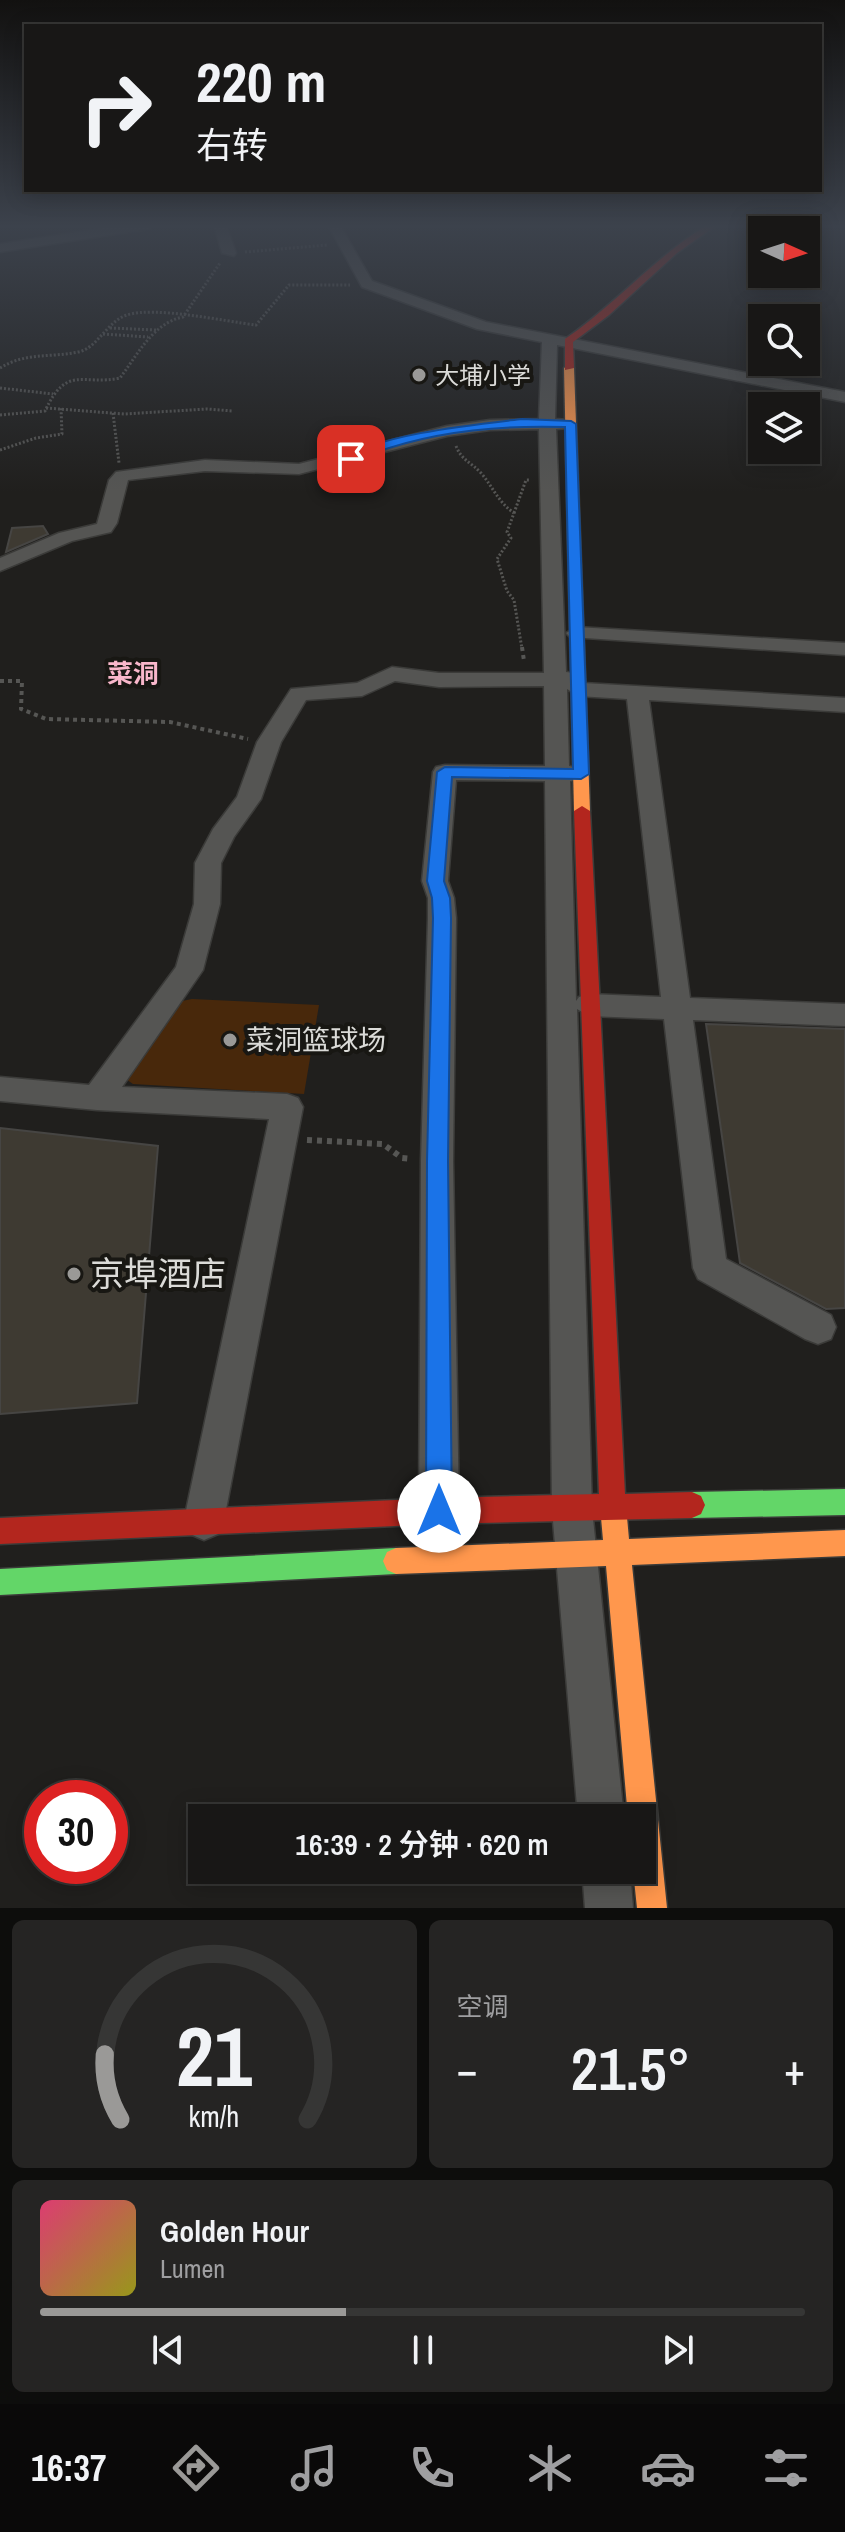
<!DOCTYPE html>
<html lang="zh">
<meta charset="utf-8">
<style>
:root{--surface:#181716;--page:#252423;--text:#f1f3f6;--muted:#9f9fa1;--line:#363635;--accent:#9a9997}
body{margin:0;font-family:"Archivo Narrow","Noto Sans SC",sans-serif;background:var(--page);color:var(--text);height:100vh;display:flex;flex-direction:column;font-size:30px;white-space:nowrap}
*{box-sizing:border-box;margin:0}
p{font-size:26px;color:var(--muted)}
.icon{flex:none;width:44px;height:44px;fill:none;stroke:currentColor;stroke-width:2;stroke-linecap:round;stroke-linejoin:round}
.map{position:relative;height:1908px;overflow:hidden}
.side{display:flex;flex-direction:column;gap:12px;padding:12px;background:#0d0d0c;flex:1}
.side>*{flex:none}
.hud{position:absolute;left:24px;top:24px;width:798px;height:168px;border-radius:0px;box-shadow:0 4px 20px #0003,0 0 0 2px var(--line);background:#181716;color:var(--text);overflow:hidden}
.needle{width:52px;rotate:93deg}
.buttons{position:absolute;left:748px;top:216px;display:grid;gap:16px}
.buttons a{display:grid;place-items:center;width:72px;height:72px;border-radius:0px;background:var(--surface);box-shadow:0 4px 20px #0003,0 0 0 2px var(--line);font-size:40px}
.speed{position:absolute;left:24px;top:1780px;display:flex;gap:16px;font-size:40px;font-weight:700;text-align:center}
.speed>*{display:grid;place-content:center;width:104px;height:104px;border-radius:50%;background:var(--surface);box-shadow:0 4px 20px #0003,0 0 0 2px var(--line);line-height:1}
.speed .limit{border:12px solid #d22;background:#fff;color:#111}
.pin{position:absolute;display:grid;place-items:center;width:68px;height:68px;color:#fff;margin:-34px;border-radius:16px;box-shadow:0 4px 12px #0006}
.me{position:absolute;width:88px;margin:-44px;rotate:0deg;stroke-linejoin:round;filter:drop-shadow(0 0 6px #0008)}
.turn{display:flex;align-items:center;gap:28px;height:168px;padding:0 40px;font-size:36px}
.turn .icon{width:104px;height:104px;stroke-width:2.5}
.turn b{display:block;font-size:56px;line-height:68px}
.big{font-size:60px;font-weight:600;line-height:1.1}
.side .widget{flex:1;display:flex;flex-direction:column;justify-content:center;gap:12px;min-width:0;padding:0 28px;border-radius:12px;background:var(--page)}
.side .dial{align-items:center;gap:0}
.dial svg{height:208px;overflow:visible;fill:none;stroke:var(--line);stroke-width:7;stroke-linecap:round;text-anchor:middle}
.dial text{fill:var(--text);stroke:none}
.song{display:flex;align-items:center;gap:24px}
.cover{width:96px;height:96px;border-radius:12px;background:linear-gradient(135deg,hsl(340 70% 55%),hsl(60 70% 35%))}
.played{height:8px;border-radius:4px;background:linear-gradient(90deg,var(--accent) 40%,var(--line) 40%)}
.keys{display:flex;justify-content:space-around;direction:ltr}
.heat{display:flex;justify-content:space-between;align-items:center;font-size:44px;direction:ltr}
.side .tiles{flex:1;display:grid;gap:12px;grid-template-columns:1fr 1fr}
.widget:last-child{grid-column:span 2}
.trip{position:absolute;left:188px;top:1804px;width:468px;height:80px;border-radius:0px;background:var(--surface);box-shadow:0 4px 20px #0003,0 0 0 2px var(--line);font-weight:600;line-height:80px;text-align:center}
.tab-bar{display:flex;height:128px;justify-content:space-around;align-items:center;background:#0a0909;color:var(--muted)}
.tab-bar .icon{width:56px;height:56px}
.tab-bar .active{color:var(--accent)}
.tab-bar b{font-size:36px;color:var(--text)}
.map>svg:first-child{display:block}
</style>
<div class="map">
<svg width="845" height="1908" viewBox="0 0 845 1908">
<rect width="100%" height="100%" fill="#201f1d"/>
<!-- green -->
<polygon fill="#48280b" points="192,999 319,1005 304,1094 133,1084 120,1075 177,1002"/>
<!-- building -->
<g fill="#3e3a32" stroke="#464543" stroke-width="2">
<polygon points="43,526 48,534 6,552 12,528"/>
<polygon points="706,1024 845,1029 845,1308 826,1309 740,1263"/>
<polygon points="0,1128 158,1146 137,1403 0,1414"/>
</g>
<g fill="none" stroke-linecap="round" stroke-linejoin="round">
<defs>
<g id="street">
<polygon points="123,225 154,225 148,229 0,252 0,244"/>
<polygon points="214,225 226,225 236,253 234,256 222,253"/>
<path d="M328,225H340L372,281L486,322L845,392V402L557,345L555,419L569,420L571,424L569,428L556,429L566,672L582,674L585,679L583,683L845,698V712L649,700L690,998L845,1004V1026L693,1020L726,1259L831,1315L836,1327L831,1339L818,1344L805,1339L698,1279L693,1268L664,1019L589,1016L577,1009L592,1509L624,1818H578L552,1509L545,781L456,780L448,881L454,898L456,918L453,1161L459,1511L453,1525L439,1531L425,1525L419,1511L421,1161L428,918V898L422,881L433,772L436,767L445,765L545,766L544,686L439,687L395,681L362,696L306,700L281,742L261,799L234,837L221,863L220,904L203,970L122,1087L287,1094L298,1098L303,1107L224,1520L218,1534L204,1540L190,1534L184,1520L269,1119L97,1110L0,1101V1077L89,1085L176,967L194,904L195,863L213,829L237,797L257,742L291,689L357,683L392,667L439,673H544L539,429L490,430L447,436L299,474L205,471L128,480L117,523L111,532L72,541L0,571V558L59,533L97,524L109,480L116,472L205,460L299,464L447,426L490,420L539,419L542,342L477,329L362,287ZM567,689L578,696L627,699L661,997L589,994L579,997L576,1001L570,781L585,779L588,774L585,769L569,766Z"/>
<polygon points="577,627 845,643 845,655 570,637 566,633"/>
<polygon points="582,1870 630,1870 633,1908 585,1908"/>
</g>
<g id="fast">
<polygon points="845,1489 845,1515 692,1518 683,1514 679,1505 683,1496 692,1492"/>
<polygon points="396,1548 405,1552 409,1561 405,1570 396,1574 0,1595 0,1569"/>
</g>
<g id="slow">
<polygon points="569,365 574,368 590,811 582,816 574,811 564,368"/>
<polygon points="612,1482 621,1486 625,1495 629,1539 845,1530 845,1556 632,1565 667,1908 637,1908 633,1870 642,1870 642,1818 628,1818 606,1566 396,1574 387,1570 383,1561 387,1552 396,1548 603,1540 599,1495 603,1486"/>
</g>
<g id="jam">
<path d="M707,225H717L677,253L609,315L573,342L574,368L565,370V339C615,305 655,257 707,225Z"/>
<polygon points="582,806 590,811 625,1494 692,1492 701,1496 705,1505 701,1514 692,1518 439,1524 0,1544 0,1518 439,1498 599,1494 574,811"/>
</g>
</defs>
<!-- street casing -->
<use href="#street" stroke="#3b3b39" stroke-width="3"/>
<!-- fast casing -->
<use href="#fast" stroke="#3b3b39" stroke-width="3"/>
<!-- slow casing -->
<use href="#slow" stroke="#3b3b39" stroke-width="3"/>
<!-- jam casing -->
<use href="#jam" stroke="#3b3b39" stroke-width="3"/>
<!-- path-far2 -->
<g stroke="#565654" stroke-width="3" stroke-dasharray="2 2" stroke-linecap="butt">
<polyline points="0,227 3,225"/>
<polyline points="245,252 327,245"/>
<polyline points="110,328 156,330"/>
<polyline points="103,334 148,337"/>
<path d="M0,368C26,352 49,358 78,352C97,349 107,321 127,315C155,306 223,321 256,325L289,285H350"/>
<polyline points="0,388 53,394"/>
<polyline points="46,408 124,414 207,409 233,411"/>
<polyline points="113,413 119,463"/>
<path d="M0,415L45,411C67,364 82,386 120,378C138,354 153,323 183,317L220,263"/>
<path d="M456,446C462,461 471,462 481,473C493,487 498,502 514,513L507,532L511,538L497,559L507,591L514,600L522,649"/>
<polyline points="0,450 36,438 62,434 61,408"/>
<polyline points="514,513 526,480 530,480"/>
</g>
<!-- path-far1 -->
<g stroke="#565654" stroke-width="4" stroke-dasharray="4 4" stroke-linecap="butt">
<polyline points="522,647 524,661"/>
<polyline points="0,681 22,681 21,709 46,719 170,722 248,739"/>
</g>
<!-- path -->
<polyline stroke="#565654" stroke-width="6" stroke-dasharray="5 5" stroke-linecap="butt" points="307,1140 383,1144 402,1158 412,1159"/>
<!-- street -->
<use href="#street" fill="#555553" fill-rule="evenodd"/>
<!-- fast -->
<use href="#fast" fill="#63d668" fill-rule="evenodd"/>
<!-- slow -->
<use href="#slow" fill="#ff974d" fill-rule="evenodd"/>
<!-- jam -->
<use href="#jam" fill="#b3261e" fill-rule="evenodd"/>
</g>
<!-- sky -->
<linearGradient id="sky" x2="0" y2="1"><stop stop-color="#121110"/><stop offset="0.46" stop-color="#3c424c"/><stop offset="1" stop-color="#3c424c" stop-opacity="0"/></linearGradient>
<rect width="845" height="492" fill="url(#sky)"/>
<!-- route -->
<path fill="#1a73e8" stroke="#114b97" stroke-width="2" d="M522,419L571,421L576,424L589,774L581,779L452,777L444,881L450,898L451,918L448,1161L452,1511L448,1520L439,1524L430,1520L426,1511L427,1161L433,918L432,898L427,881L437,772L445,767L573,769L565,427C502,425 434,431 374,453C366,456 359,460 351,463L345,459C376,434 480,424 522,419Z"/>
<!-- markers -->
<g fill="#9a9997" stroke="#181713" stroke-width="3">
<circle cx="419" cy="375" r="8"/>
<circle cx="230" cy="1040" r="8"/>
<circle cx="74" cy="1274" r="8"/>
</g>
<g text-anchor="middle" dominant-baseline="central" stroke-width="8" stroke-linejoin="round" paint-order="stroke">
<!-- far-poi labels -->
<g font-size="24" fill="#dbdbd8" stroke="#181713" text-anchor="start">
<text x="435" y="375">大埔小学</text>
</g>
<!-- far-quarter labels -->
<g font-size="26" font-weight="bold" fill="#f9b7cb" stroke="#181713">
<text x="133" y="673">菜洞</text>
</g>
<!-- poi labels -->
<g font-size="28" fill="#dbdbd8" stroke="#181713" text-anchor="start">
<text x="246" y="1040">菜洞篮球场</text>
</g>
<!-- near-poi labels -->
<g font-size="34" fill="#dbdbd8" stroke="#181713" text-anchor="start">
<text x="90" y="1274">京埠酒店</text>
</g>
</g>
</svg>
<div class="buttons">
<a><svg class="needle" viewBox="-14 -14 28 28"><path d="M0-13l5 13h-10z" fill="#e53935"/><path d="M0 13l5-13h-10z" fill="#9f9fa1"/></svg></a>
<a><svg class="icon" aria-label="search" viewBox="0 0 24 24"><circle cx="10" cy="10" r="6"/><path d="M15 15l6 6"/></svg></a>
<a><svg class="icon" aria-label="layers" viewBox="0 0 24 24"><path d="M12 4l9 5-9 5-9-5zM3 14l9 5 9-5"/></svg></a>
</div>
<div class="speed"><div class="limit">30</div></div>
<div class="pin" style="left:351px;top:459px;background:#d93025"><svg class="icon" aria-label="arrive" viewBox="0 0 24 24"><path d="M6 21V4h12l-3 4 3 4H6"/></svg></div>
<svg class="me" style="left:439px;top:1511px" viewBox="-20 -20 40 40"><circle r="19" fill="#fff"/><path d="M0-13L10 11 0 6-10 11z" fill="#1a73e8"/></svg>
<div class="trip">16:39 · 2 分钟 · 620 m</div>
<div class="hud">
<div class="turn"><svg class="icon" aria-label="right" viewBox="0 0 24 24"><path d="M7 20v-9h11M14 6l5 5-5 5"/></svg><div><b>220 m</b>右转</div></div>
</div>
</div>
<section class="side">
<div class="tiles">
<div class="widget dial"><svg viewBox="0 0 100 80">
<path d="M14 69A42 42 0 1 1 86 69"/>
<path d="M14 69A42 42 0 0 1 8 44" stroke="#9a9997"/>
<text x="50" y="56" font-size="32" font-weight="700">21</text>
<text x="50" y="72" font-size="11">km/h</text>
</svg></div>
<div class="widget"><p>空调</p>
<div class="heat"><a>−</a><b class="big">21.5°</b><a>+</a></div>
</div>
<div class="widget">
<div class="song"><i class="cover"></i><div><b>Golden Hour</b><p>Lumen</p></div></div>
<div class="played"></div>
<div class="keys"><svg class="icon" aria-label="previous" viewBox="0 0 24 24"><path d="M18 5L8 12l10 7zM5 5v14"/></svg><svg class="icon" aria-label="pause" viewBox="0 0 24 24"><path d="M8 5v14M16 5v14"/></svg><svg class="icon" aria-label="next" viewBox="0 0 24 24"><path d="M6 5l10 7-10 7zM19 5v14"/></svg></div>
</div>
</div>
</section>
<nav class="tab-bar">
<b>16:37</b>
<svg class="icon active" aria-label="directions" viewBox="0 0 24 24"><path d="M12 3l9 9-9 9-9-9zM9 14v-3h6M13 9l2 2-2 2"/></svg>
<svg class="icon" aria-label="music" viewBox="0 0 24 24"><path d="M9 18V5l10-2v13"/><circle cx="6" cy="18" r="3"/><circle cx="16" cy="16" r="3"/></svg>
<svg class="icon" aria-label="phone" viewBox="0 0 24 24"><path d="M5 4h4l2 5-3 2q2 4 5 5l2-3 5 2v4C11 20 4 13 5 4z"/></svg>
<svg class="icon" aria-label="climate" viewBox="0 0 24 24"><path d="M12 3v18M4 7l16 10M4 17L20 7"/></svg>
<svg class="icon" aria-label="car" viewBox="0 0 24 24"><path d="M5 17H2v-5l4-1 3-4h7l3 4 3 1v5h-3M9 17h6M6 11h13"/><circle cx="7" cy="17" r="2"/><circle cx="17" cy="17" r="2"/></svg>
<svg class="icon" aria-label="filters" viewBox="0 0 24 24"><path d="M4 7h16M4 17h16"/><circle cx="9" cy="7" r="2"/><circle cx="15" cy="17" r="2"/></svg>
</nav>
